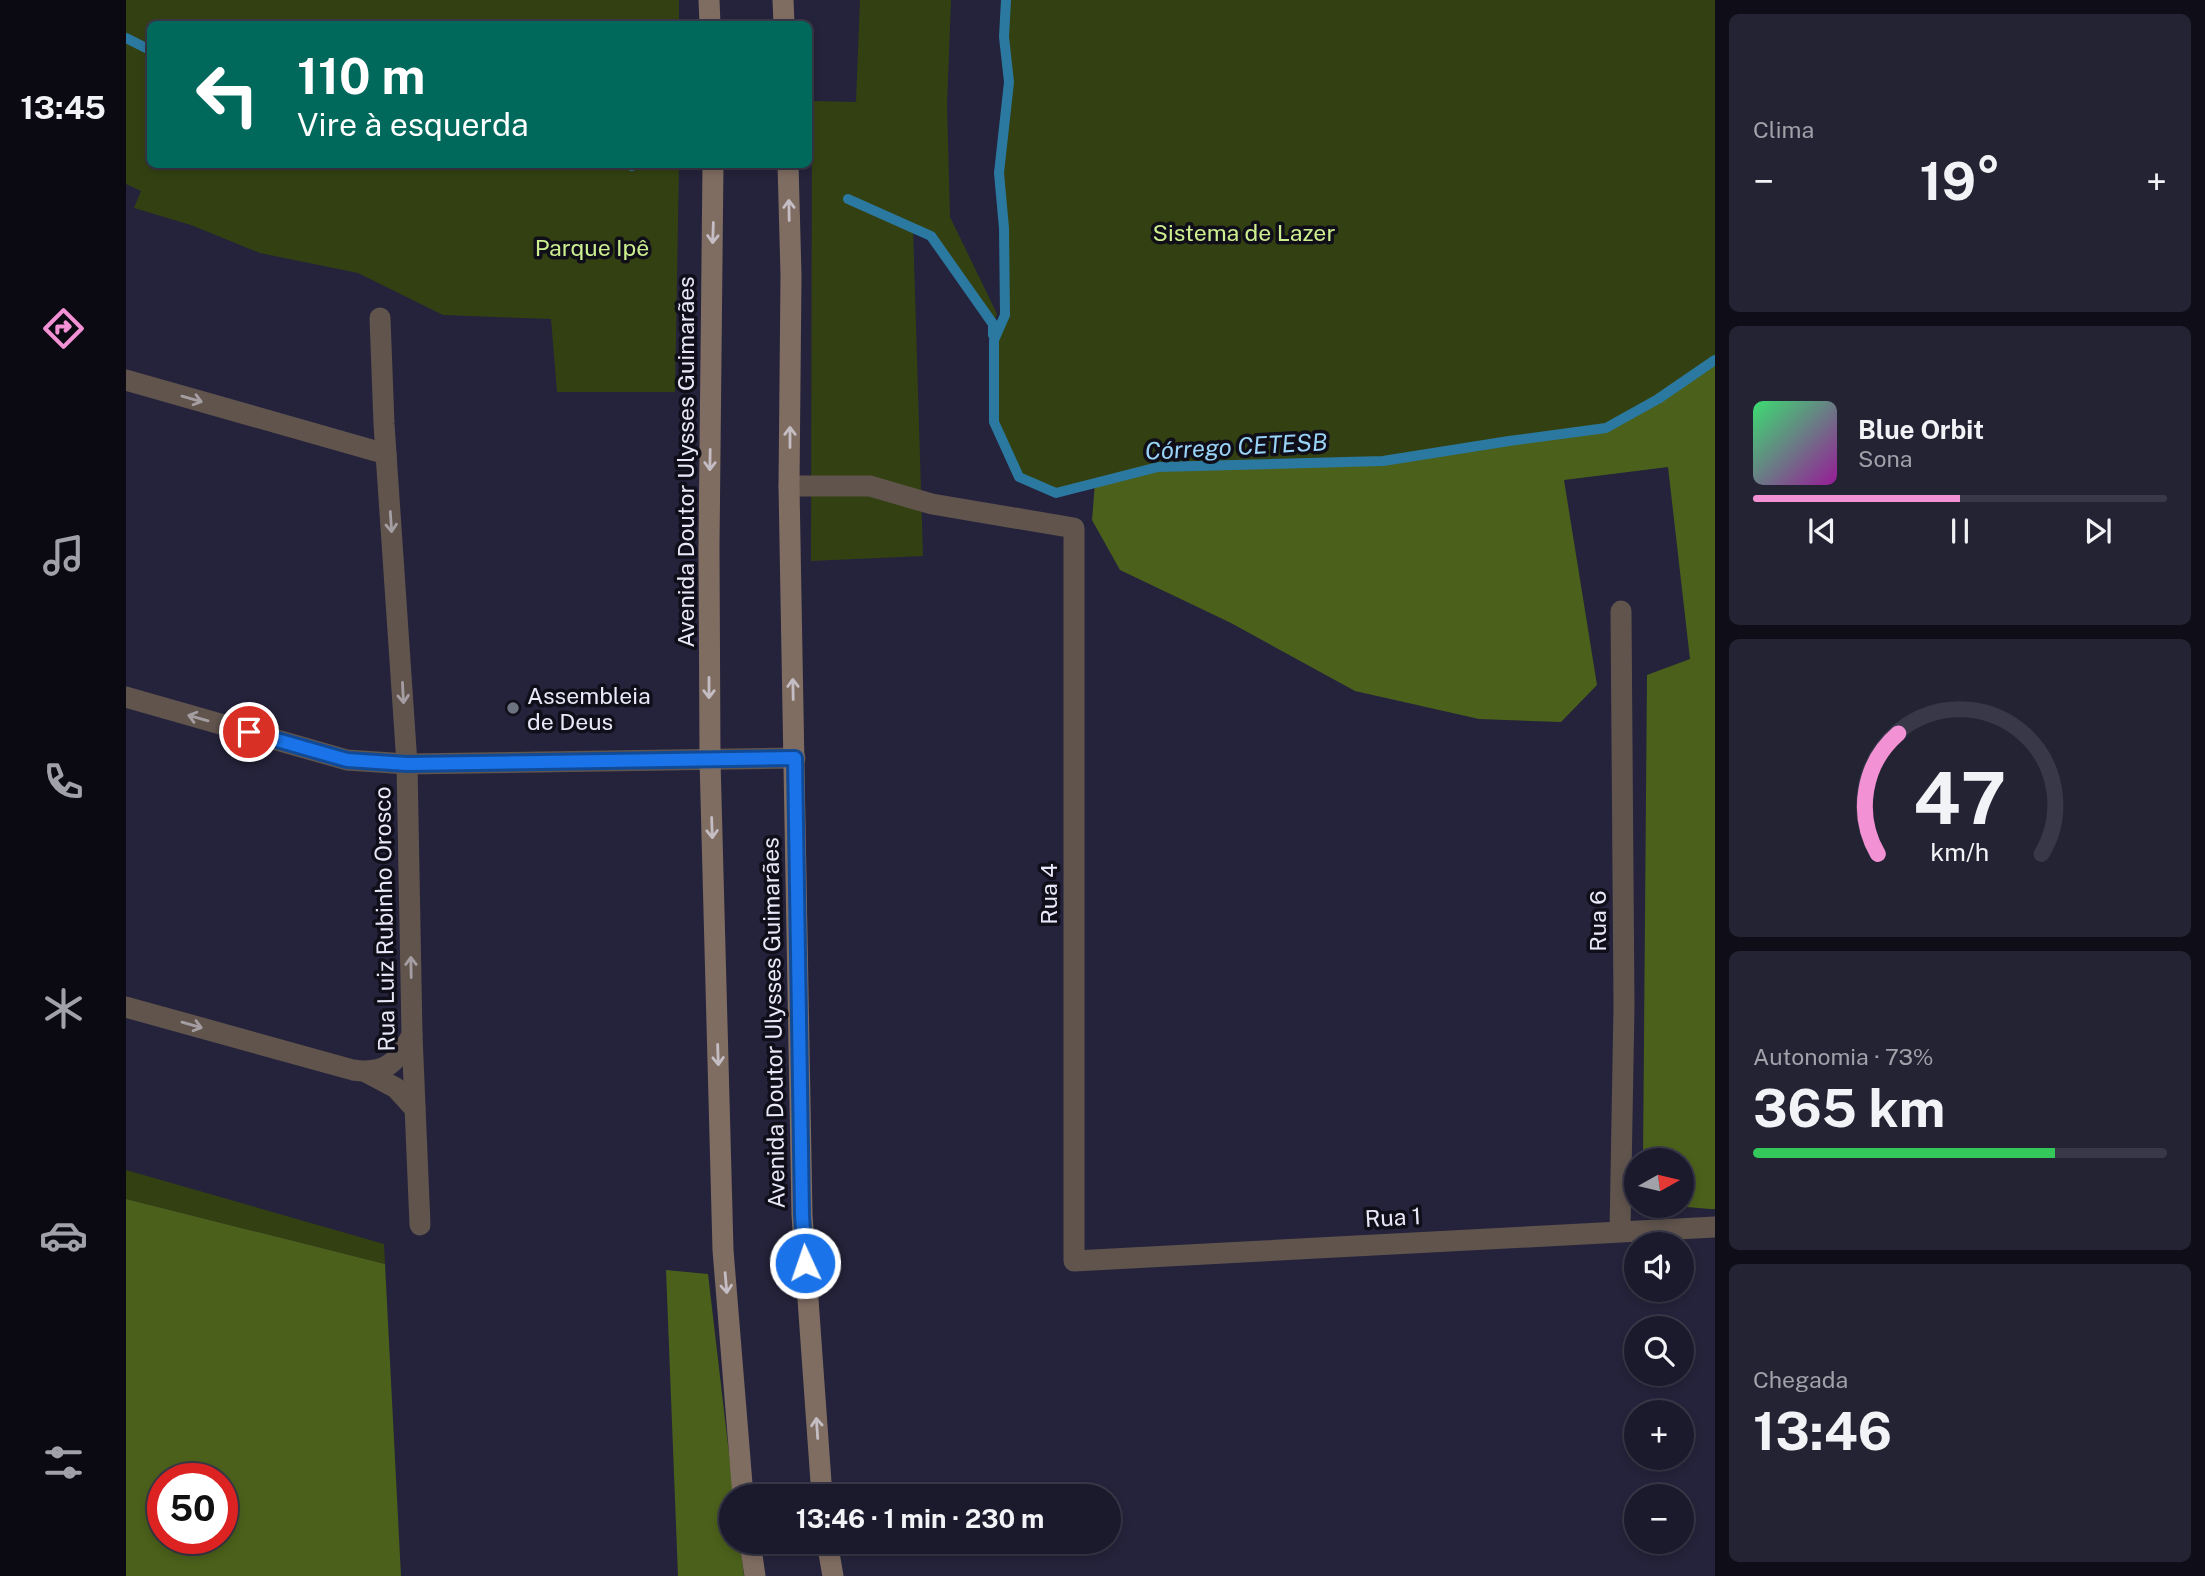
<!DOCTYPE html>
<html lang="pt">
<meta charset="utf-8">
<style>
:root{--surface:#1b1a2c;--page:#242334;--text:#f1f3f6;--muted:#a0a1a9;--line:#393848;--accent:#f391d5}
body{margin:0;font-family:"Public Sans",sans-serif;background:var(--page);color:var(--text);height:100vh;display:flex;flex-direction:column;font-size:26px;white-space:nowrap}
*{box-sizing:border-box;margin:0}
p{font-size:23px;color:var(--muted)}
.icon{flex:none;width:38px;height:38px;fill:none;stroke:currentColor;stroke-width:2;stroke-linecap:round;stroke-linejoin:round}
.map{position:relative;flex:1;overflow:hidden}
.sheet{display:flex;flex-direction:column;gap:14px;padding:14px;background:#0f0e18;width:490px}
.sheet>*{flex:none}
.top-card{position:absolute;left:21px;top:21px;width:665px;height:147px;border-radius:10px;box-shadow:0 4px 10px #0003,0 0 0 2px var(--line);background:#00695c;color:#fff;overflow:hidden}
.needle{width:46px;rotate:82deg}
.controls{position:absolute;left:1498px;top:1148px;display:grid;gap:14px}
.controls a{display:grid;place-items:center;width:70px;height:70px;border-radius:50%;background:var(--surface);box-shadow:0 4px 10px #0003,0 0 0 2px var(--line);font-size:35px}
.speed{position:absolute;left:21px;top:1463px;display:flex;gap:14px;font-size:35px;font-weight:700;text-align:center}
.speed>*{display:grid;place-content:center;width:91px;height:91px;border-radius:50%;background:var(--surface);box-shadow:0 4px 10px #0003,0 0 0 2px var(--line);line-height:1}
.speed .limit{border:10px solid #d22;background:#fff;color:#111}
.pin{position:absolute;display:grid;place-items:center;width:60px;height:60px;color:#fff;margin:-30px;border:4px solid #fff;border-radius:50%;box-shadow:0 2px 7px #0007}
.me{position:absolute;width:77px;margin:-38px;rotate:357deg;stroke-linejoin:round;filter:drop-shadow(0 0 5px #0008)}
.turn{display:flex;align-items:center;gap:24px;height:147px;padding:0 35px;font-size:32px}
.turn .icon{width:91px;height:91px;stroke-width:2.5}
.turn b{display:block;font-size:49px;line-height:60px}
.big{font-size:52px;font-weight:700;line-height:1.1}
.sheet .tile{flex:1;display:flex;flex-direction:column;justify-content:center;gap:10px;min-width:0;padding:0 24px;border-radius:10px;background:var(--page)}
.sheet .dial{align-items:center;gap:0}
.dial svg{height:182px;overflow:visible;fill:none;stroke:var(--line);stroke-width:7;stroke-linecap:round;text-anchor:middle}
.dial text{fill:var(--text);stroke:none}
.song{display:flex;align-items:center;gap:21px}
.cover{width:84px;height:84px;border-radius:10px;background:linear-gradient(135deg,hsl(140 70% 55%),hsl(300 70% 35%))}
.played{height:7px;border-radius:4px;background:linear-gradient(90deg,var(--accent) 50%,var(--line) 50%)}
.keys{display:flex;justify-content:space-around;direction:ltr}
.heat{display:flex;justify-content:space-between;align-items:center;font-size:38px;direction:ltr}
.charge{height:10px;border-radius:5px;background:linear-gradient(90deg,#34c759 73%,var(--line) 0)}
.trip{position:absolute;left:593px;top:1484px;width:402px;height:70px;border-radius:35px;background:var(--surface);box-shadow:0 4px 10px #0003,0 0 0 2px var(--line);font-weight:700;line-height:70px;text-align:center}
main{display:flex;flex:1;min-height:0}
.tabs{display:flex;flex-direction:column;width:126px;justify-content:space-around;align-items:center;background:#0b0a12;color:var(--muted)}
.tabs .icon{width:49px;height:49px}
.tabs .selected{color:var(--accent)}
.tabs b{font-size:32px;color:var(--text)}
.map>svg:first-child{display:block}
</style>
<main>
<nav class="tabs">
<b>13:45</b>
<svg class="icon selected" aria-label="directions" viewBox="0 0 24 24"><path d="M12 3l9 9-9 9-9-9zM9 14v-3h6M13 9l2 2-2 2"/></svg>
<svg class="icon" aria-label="music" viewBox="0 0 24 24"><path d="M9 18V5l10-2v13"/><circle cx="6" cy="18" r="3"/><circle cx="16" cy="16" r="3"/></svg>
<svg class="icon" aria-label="phone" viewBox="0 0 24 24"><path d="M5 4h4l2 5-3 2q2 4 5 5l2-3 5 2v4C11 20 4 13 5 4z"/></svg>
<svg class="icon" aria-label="climate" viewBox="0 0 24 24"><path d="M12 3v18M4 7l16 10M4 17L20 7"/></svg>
<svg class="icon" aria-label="car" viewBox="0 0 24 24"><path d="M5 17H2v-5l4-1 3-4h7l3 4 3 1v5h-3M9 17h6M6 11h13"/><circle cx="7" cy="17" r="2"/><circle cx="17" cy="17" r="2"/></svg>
<svg class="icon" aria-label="filters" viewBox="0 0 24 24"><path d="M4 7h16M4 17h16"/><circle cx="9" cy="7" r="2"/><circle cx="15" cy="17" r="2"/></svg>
</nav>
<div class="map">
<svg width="1589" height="1576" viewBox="0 0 1589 1576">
<rect width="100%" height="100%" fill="#24233b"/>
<!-- green -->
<g fill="#334112">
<polygon points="0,0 553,0 553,24 24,24 24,164 553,165 549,392 431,392 425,319 317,315 232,273 134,253 65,225 8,208 15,191 0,184"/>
<polygon points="734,0 825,0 821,105 824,217 871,314 867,324 805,236 787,228 797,556 685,561 686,101 730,102"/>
<polygon points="880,0 1589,0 1589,360 1532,399 1480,428 1383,441 1257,461 1032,467 930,493 893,477 868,422 868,340 879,315 878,228 873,173 883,82 878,37"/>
<polygon points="0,1170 258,1244 259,1264 0,1199"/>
</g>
<!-- forest -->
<g fill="#4b601b" fill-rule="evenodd">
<polygon points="1589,360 1589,1209 1584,1209 1550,1206 1556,1206 1556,1160 1517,1160 1521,675 1564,659 1542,467 1438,480 1471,685 1435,722 1353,719 1229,691 1105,623 994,570 966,520 969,483 1032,467 1257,461 1480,428 1532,399"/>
<path d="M0,1199L259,1264L275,1576H0ZM37,1479H96V1538H37Z"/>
<polygon points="540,1270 582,1274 608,1496 606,1496 606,1542 614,1542 618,1576 552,1576"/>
</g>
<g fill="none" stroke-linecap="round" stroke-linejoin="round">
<!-- stream -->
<g stroke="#2b79a1" stroke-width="10">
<polyline points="880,0 878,37 883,82 873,173 878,228 879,315 868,340 868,422 893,477 930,493 1032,467 1257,461 1383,441 1480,428 1532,399 1589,360"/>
<polyline points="0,38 24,50"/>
<polyline points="499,164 506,166"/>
<polyline points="722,199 805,236 867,324 867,335"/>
</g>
<!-- minor -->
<g stroke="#60544d" stroke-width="21">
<polyline points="254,318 258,424 281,764"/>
<polyline points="0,380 260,454"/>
<polyline points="663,486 744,486 806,504 948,528 948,1261 1589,1227"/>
<polyline points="286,1035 294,1225"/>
<polyline points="1494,1231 1498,1006 1495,611"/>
</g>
<!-- tertiary -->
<g stroke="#60544d" stroke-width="21">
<polyline points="0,697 221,760 281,764 669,758"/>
<path d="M0,1007L227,1070C260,1075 271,1062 286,1035L281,764"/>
<polyline points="240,1072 270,1088 289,1109"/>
</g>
<!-- secondary -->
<g stroke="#806d62" stroke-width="21">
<polyline points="583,0 584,24"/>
<polyline points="657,0 658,24"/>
<polyline points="587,164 583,547 584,760 597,1250 617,1496"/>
<polyline points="662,164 665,275 663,486 676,1215 696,1496"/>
<polyline points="624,1542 629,1576"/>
<polyline points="701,1542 707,1576"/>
</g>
</g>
<!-- one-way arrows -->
<defs><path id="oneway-shaft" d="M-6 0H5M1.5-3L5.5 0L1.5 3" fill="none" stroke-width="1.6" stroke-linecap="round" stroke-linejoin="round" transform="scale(1.75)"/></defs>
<g stroke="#c4bdc4">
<use href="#oneway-shaft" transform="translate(663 210) rotate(-91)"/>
<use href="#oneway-shaft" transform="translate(587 233) rotate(92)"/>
<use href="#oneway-shaft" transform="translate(664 437) rotate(-90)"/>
<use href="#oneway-shaft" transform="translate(584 460) rotate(91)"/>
<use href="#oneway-shaft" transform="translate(583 688) rotate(90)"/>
<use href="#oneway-shaft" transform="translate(667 689) rotate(-91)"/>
<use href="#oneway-shaft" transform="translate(586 828) rotate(88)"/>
<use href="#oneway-shaft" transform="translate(592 1055) rotate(88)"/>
<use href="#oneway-shaft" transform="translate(600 1283) rotate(85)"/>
<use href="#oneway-shaft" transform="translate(691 1428) rotate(-94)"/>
</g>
<g stroke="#a49ea2">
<use href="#oneway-shaft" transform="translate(66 399) rotate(16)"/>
<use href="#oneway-shaft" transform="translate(265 522) rotate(86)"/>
<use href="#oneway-shaft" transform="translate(277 693) rotate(87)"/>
<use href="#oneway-shaft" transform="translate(72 718) rotate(-164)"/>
<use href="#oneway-shaft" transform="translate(285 967) rotate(-91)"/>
<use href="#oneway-shaft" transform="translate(66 1025) rotate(16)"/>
</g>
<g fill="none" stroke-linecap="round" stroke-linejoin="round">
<defs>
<polyline id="route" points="123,732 221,760 281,764 669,758 676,1215 679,1263"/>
</defs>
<!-- route casing -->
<use href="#route" stroke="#114b97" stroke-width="18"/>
<!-- route -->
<use href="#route" stroke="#1a73e8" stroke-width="12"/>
</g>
<!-- markers -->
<circle fill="#6b7280" stroke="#0f0e19" stroke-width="2.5" cx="387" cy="708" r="7"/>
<g text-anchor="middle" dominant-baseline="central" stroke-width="7" stroke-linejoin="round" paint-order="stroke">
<!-- park labels -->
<g font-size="23" fill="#cdef8f" stroke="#0f0e19">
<text x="1118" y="232">Sistema de Lazer</text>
<text x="466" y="247">Parque Ipê</text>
</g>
<!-- street labels -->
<g font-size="23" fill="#e8e8f8" stroke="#0f0e19">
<text transform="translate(559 462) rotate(-90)">Avenida Doutor Ulysses Guimarães</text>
<text transform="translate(922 894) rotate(-90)">Rua 4</text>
<text transform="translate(258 919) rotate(-91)">Rua Luiz Rubinho Orosco</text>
<text transform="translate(1471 921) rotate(-90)">Rua 6</text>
<text transform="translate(647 1023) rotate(-91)">Avenida Doutor Ulysses Guimarães</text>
<text transform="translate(1267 1217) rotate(-3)">Rua 1</text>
</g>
<!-- poi labels -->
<g font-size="23" fill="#e8e8f8" stroke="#0f0e19" text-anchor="start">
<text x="401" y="695">Assembleia<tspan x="401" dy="26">de Deus</tspan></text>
</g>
<!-- water labels -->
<g font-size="24" font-style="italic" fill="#99d3f5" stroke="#0f0e19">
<text transform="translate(1110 446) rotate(-3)">Córrego CETESB</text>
</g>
</g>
</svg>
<div class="controls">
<a><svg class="needle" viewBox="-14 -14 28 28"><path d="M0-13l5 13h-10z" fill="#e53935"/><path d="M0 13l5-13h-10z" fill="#a0a1a9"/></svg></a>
<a><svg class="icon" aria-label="sound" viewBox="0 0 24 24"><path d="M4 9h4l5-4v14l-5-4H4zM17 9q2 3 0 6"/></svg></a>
<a><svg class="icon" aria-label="search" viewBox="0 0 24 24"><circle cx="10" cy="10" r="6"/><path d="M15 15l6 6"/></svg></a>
<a>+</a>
<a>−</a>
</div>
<div class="speed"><div class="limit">50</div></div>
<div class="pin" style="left:123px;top:732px;background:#d93025"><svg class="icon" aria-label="arrive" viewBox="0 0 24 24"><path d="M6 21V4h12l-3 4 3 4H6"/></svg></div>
<svg class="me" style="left:679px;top:1263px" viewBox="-20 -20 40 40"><circle r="17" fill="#1a73e8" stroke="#fff" stroke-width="3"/><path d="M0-11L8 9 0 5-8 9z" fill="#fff"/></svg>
<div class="trip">13:46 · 1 min · 230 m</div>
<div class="top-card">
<div class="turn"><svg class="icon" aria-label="left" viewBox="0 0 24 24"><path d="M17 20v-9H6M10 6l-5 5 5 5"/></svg><div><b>110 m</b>Vire à esquerda</div></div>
</div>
</div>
<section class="sheet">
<div class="tile"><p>Clima</p>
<div class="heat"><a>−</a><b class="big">19°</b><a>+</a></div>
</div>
<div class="tile">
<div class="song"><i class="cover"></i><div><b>Blue Orbit</b><p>Sona</p></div></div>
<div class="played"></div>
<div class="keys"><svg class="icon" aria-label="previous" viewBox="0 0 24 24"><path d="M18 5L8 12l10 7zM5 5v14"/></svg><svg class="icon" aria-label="pause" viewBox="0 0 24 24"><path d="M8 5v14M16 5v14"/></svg><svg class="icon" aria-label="next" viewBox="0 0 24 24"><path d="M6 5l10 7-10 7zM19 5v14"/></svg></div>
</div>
<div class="tile dial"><svg viewBox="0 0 100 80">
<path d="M14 69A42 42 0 1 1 86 69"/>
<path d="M14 69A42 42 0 0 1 23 16" stroke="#f391d5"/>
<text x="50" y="56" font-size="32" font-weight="700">47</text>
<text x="50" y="72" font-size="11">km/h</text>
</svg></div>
<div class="tile"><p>Autonomia · 73%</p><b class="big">365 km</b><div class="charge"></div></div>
<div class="tile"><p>Chegada</p><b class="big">13:46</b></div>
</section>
</main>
